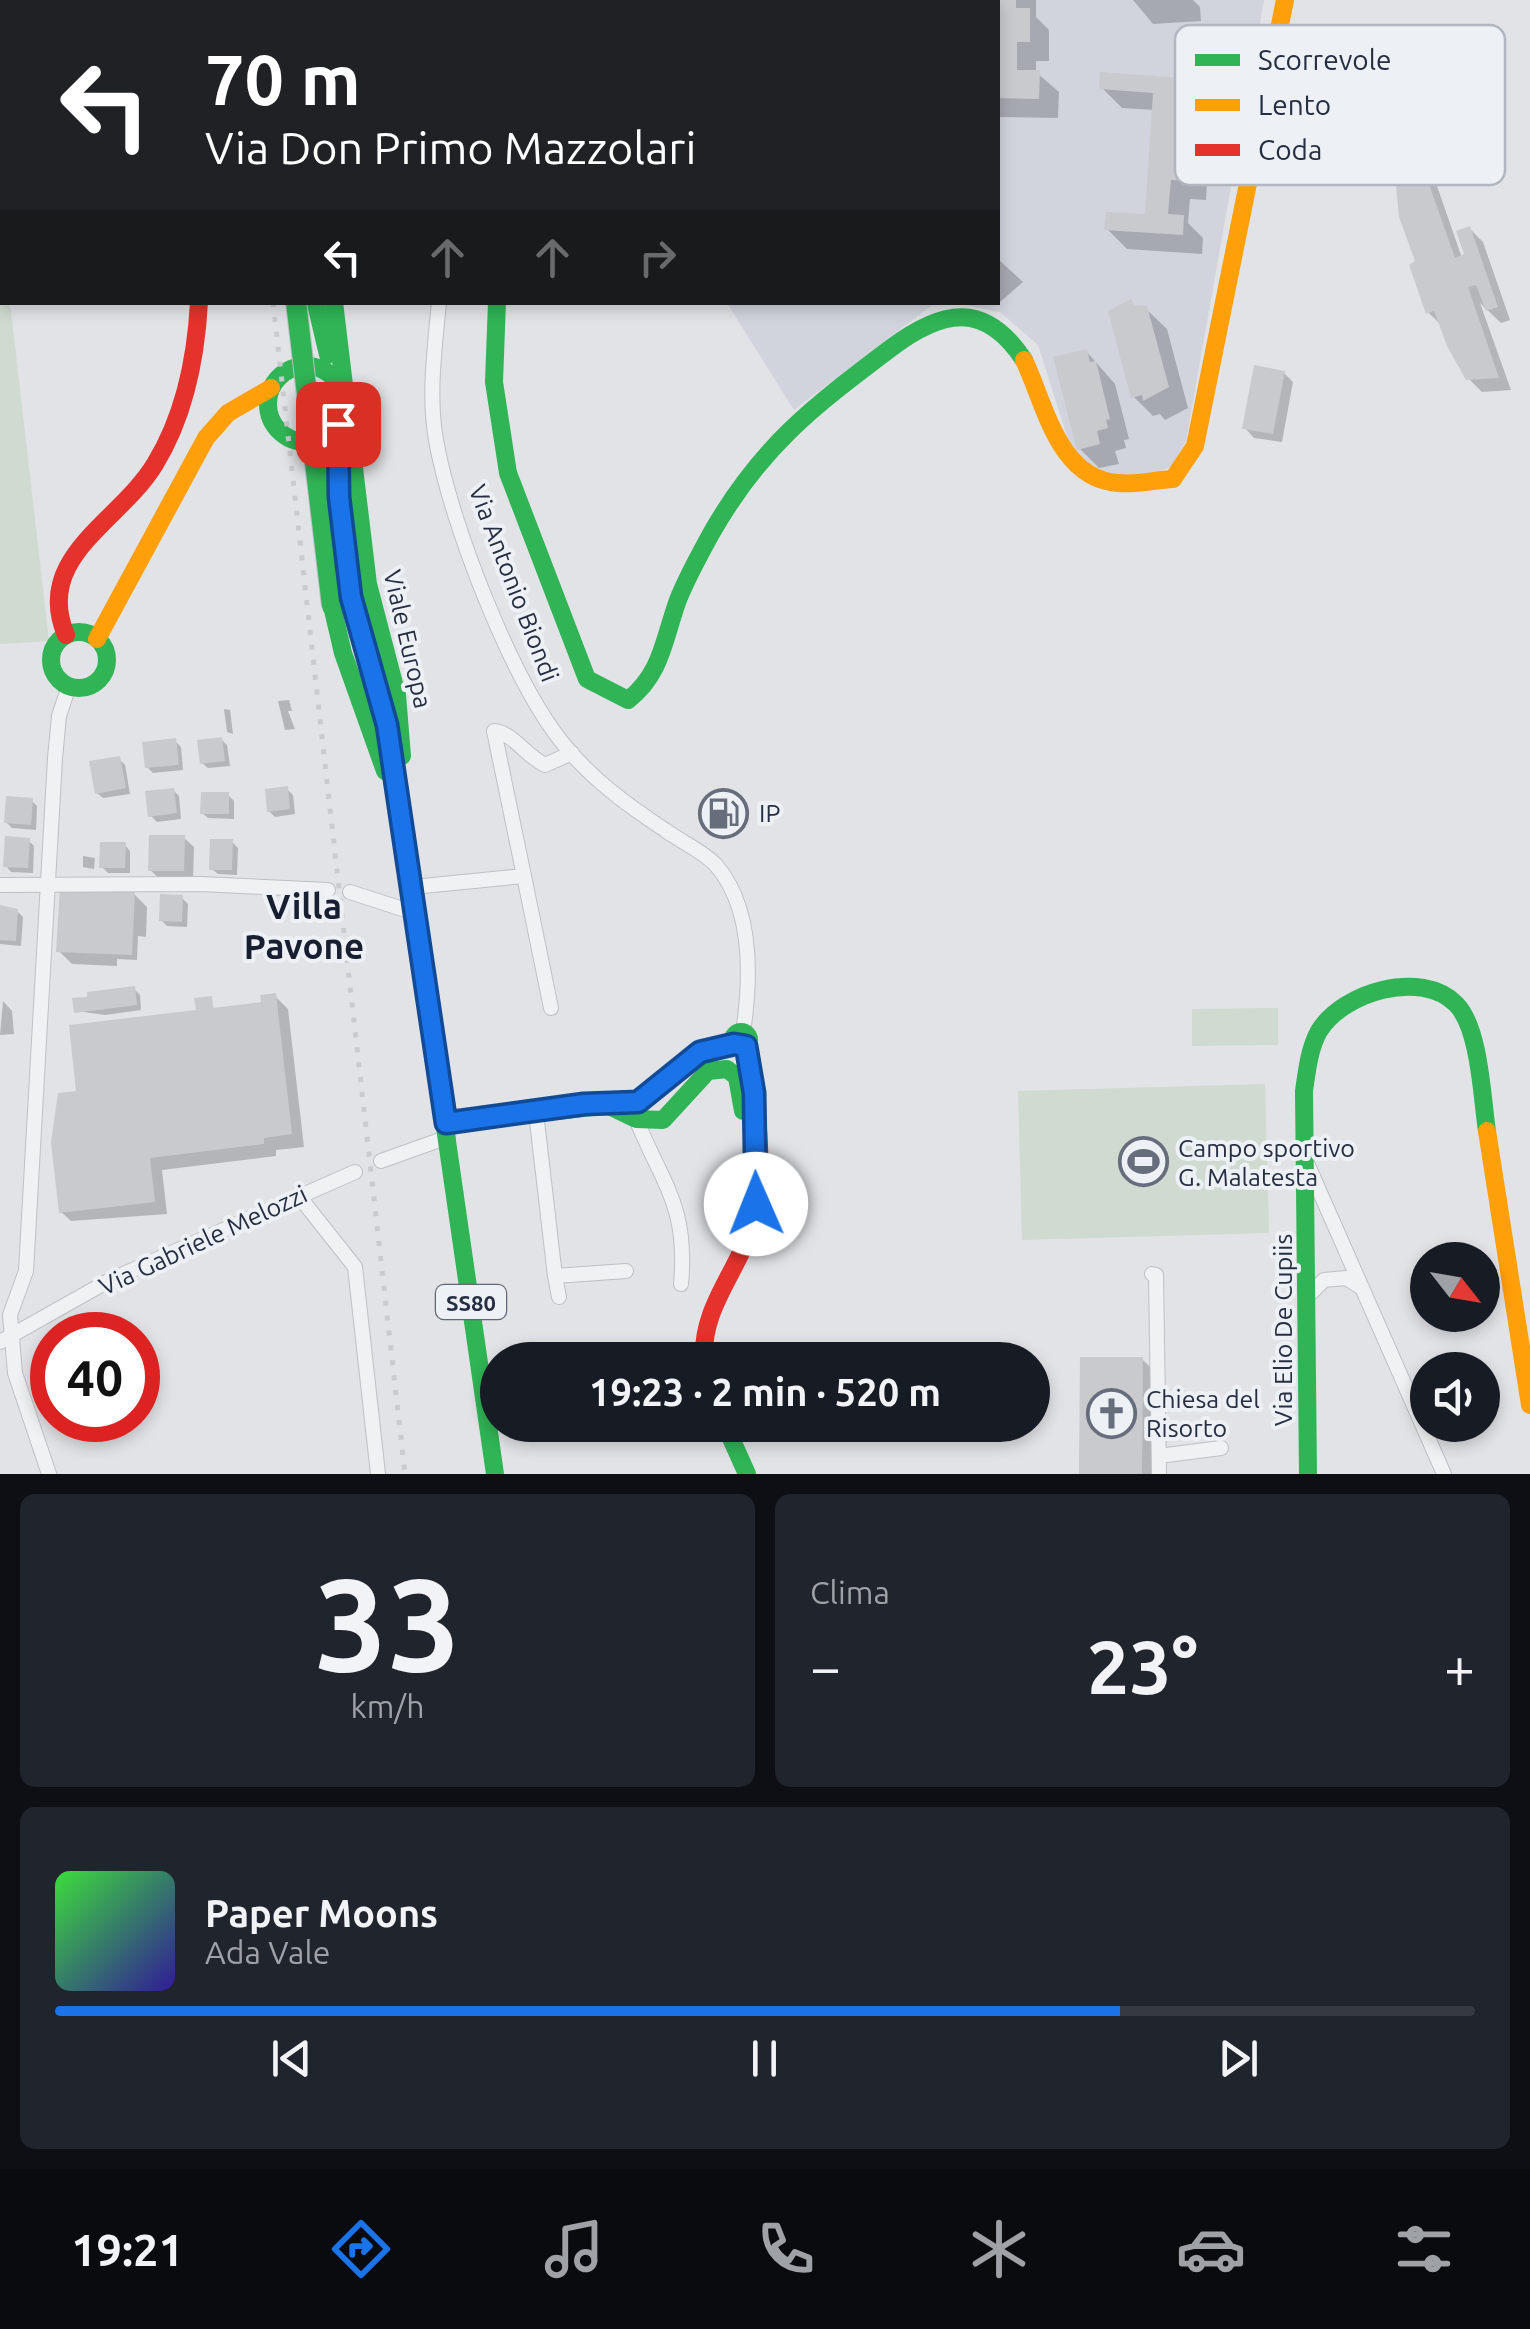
<!DOCTYPE html>
<html lang="it">
<meta charset="utf-8">
<style>
:root{--surface:#171b24;--page:#20242c;--text:#f1f3f6;--muted:#9ea1a6;--line:#363941;--accent:#1a73e8}
body{margin:0;font-family:Ubuntu,sans-serif;background:var(--page);color:var(--text);height:100vh;display:flex;flex-direction:column;font-size:38px;white-space:nowrap}
*{box-sizing:border-box;margin:0}
p{font-size:32px;color:var(--muted)}
.icon{flex:none;width:55px;height:55px;fill:none;stroke:currentColor;stroke-width:2;stroke-linecap:round;stroke-linejoin:round}
.map{position:relative;height:1474px;overflow:hidden}
.drawer{display:flex;flex-direction:column;gap:20px;padding:20px;background:#0d0f14;flex:1}
.drawer>*{flex:none}
.top-card{position:absolute;left:0px;top:0px;width:1000px;height:305px;box-shadow:0 5px 15px #0003;background:#202124;color:#fff;overflow:hidden}
.needle{width:65px;rotate:121deg}
.buttons{position:absolute;left:1410px;top:1242px;display:grid;gap:20px}
.buttons a{display:grid;place-items:center;width:90px;height:90px;border-radius:50%;background:var(--surface);box-shadow:0 5px 15px #0003;font-size:50px}
.speed{position:absolute;left:30px;top:1312px;display:flex;gap:20px;font-size:50px;font-weight:700;text-align:center}
.speed>*{display:grid;place-content:center;width:130px;height:130px;border-radius:50%;background:var(--surface);box-shadow:0 5px 15px #0003;line-height:1}
.speed .limit{border:15px solid #d22;background:#fff;color:#111}
.pin{position:absolute;display:grid;place-items:center;width:85px;height:85px;color:#fff;margin:-42px;border-radius:20px;box-shadow:0 5px 15px #0006}
.me{position:absolute;width:110px;margin:-55px;rotate:359deg;stroke-linejoin:round;filter:drop-shadow(0 0 8px #0008)}
.turn{display:flex;align-items:center;gap:35px;height:210px;padding:0 40px;font-size:45px}
.turn .icon{width:130px;height:130px;stroke-width:2.5}
.turn b{display:block;font-size:70px;line-height:85px}
.lanes{display:flex;align-items:center;height:95px;padding:0 40px;background:#0003;justify-content:center;gap:50px;direction:ltr}
.lanes .off{opacity:.35}
.big{font-size:75px;font-weight:700;line-height:1.1}
.drawer .card{flex:1;display:flex;flex-direction:column;justify-content:center;gap:15px;min-width:0;padding:0 35px;border-radius:15px;background:var(--page)}
.drawer .dial{align-items:center;gap:0}
.dial b{font-size:130px;line-height:1}
.song{display:flex;align-items:center;gap:30px}
.cover{width:120px;height:120px;border-radius:15px;background:linear-gradient(135deg,hsl(120 70% 55%),hsl(250 70% 35%))}
.played{height:10px;border-radius:5px;background:linear-gradient(90deg,var(--accent) 75%,var(--line) 75%)}
.keys{display:flex;justify-content:space-around;direction:ltr}
.heat{display:flex;justify-content:space-between;align-items:center;font-size:55px;direction:ltr}
.drawer .tiles{flex:1;display:grid;gap:20px;grid-template-columns:1fr 1fr}
.card:last-child{grid-column:span 2}
.trip{position:absolute;left:480px;top:1342px;width:570px;height:100px;border-radius:50px;background:var(--surface);box-shadow:0 5px 15px #0003;font-weight:700;line-height:100px;text-align:center}
.tab-bar{display:flex;height:160px;justify-content:space-around;align-items:center;background:#090b0e;color:var(--muted)}
.tab-bar .icon{width:70px;height:70px}
.tab-bar .active{color:var(--accent)}
.tab-bar b{font-size:45px;color:var(--text)}
.map>svg:first-child{display:block}
</style>
<div class="map">
<svg width="1530" height="1474" viewBox="0 0 1530 1474">
<rect width="100%" height="100%" fill="#e1e3e6"/>
<!-- built -->
<g fill="#d1d4dc">
<polygon points="565,0 1264,0 1186,441 1171,467 1144,477 1098,475 1071,449 1038,345 1000,312 955,303 998,302 998,2"/>
<polygon points="727,303 935,303 794,410"/>
</g>
<!-- green -->
<g fill="#d0dad0">
<polygon points="0,236 2,302 9,303 11,311 49,641 0,644"/>
<polygon points="1278,1008 1278,1045 1192,1046 1192,1009"/>
<polygon points="1265,1084 1269,1233 1022,1240 1018,1091"/>
</g>
<!-- shadow -->
<g fill="#0003">
<polygon points="745,0 832,0 833,2 747,2"/>
<polygon points="992,0 1036,0 1036,17 1049,30 1049,61 1036,61 1036,72 1059,92 1058,118 998,117 998,2"/>
<polygon points="1133,0 1193,0 1200,7 1201,21 1153,24"/>
<polygon points="1193,81 1213,101 1211,115 1195,114 1194,140 1209,155 1206,200 1190,199 1188,223 1203,238 1202,254 1127,249 1107,229 1148,217 1155,110 1122,108 1102,88"/>
<polygon points="1423,170 1436,183 1462,258 1468,255 1470,229 1483,242 1510,320 1501,323 1480,303 1511,390 1482,392 1468,378 1442,326 1428,312 1418,263"/>
<polygon points="998,259 1023,282 1000,302 998,301"/>
<polygon points="1136,307 1146,309 1167,329 1188,408 1165,420 1160,414 1153,416 1133,396"/>
<polygon points="1086,351 1115,384 1129,439 1124,440 1126,448 1115,451 1119,464 1099,468 1079,448"/>
<polygon points="1284,373 1293,382 1282,442 1254,438 1245,428"/>
<polygon points="289,700 292,711 288,711 295,729 285,730 278,701"/>
<polygon points="224,709 230,710 233,734 227,732"/>
<polygon points="221,739 227,745 230,766 208,768 202,763"/>
<polygon points="175,741 181,747 183,770 153,773 147,767"/>
<polygon points="119,759 125,765 130,794 103,798 97,793"/>
<polygon points="287,789 293,795 295,814 275,817 269,811"/>
<polygon points="173,790 179,796 181,819 157,822 151,816"/>
<polygon points="228,795 234,801 234,819 208,818 202,813"/>
<polygon points="32,801 37,806 36,830 12,828 6,822"/>
<polygon points="184,838 194,847 193,880 160,879 150,870"/>
<polygon points="28,840 34,846 33,873 11,872 6,866"/>
<polygon points="232,842 238,848 237,875 218,874 212,869"/>
<polygon points="125,845 130,851 130,873 108,873 102,867"/>
<polygon points="83,856 95,858 94,869 83,867"/>
<polygon points="134,894 147,907 146,937 138,936 137,960 117,959 117,966 72,964 59,951"/>
<polygon points="182,898 188,904 187,927 167,926 161,920"/>
<polygon points="0,909 17,911 23,917 21,946 0,944"/>
<polygon points="134,989 140,995 141,1010 105,1015 76,1011 90,999"/>
<polygon points="275,996 288,1009 304,1147 276,1150 276,1156 162,1170 167,1214 71,1221 61,1212 79,1093 199,1012 211,999 214,1010 264,1004"/>
<polygon points="3,1001 12,1011 14,1034 0,1035"/>
<polygon points="1082,1359 1142,1359 1155,1372 1153,1474 1079,1474"/>
</g>
<!-- building -->
<g fill="#c8cace">
<polygon points="998,0 1016,0 1016,8 1030,8 1030,42 1017,42 1017,70 1040,70 1039,99 998,98"/>
<polygon points="1100,72 1194,79 1192,97 1176,95 1174,131 1190,132 1186,181 1171,180 1168,214 1184,215 1183,235 1104,230 1106,212 1145,214 1153,93 1099,89"/>
<polygon points="1423,167 1455,258 1464,254 1456,231 1470,226 1498,307 1486,311 1476,285 1468,287 1499,378 1466,380 1447,346 1434,311 1426,314 1409,265 1415,261 1399,217 1396,186"/>
<polygon points="1131,299 1134,305 1147,306 1169,387 1143,401 1142,395 1131,398 1108,311"/>
<polygon points="1087,349 1090,362 1096,361 1110,419 1106,420 1108,428 1097,431 1100,444 1077,450 1053,357"/>
<polygon points="1254,365 1285,371 1273,434 1242,429"/>
<polygon points="222,737 225,761 200,764 197,740"/>
<polygon points="176,738 179,765 145,768 142,742"/>
<polygon points="120,756 126,788 95,794 89,761"/>
<polygon points="288,786 290,809 267,812 265,789"/>
<polygon points="174,788 177,813 148,817 145,791"/>
<polygon points="201,792 229,792 229,814 200,814"/>
<polygon points="6,796 33,798 31,825 4,823"/>
<polygon points="149,835 185,835 184,871 148,871"/>
<polygon points="5,836 30,838 28,868 3,867"/>
<polygon points="210,839 233,839 232,870 209,870"/>
<polygon points="100,842 126,842 125,868 99,868"/>
<polygon points="60,888 135,892 132,955 56,952"/>
<polygon points="160,894 183,895 182,922 159,921"/>
<polygon points="0,905 18,909 16,941 0,940"/>
<polygon points="135,986 137,1005 74,1013 72,998 87,997 87,992"/>
<polygon points="276,993 292,1134 264,1138 264,1144 150,1158 155,1202 59,1213 51,1143 58,1093 76,1091 69,1025 196,1010 194,998 212,996 213,1008 261,1002 260,995"/>
<polygon points="1080,1357 1143,1357 1142,1474 1079,1474"/>
</g>
<g fill="none" stroke-linecap="round" stroke-linejoin="round">
<defs>
<g id="street">
<path d="M439,302C435,347 428,395 436,440C450,521 510,676 561,741C589,777 627,805 665,830C680,841 702,851 715,864C754,908 751,979 743,1032"/>
<polyline points="524,876 551,1008"/>
<polyline points="0,885 200,884 328,890"/>
<path d="M413,887L524,876L494,731C512,732 527,757 545,765L572,753"/>
<polyline points="350,892 418,914"/>
<polyline points="536,1113 555,1276 626,1271"/>
<path d="M636,1119C663,1185 688,1206 681,1284"/>
<polyline points="381,1161 448,1137"/>
<polyline points="1307,1163 1444,1474"/>
<polyline points="298,1195 355,1267 378,1474"/>
<polyline points="1152,1274 1156,1275 1159,1474"/>
<polyline points="555,1276 559,1297"/>
<polyline points="1309,1295 1324,1280 1346,1278 1362,1288"/>
<polyline points="0,1342 110,1280 355,1172"/>
<polyline points="1159,1456 1221,1448"/>
<polyline points="49,1474 15,1373 10,1315 26,1271 55,758 59,716 69,686"/>
</g>
</defs>
<!-- street casing -->
<use href="#street" stroke="#bec0c4" stroke-width="16"/>
<!-- street -->
<use href="#street" stroke="#f0f1f3" stroke-width="14"/>
<!-- fast -->
<g stroke="#30b455" stroke-width="18">
<polyline points="263,0 263,2"/>
<polyline points="296,0 297,2"/>
<polyline points="406,0 408,2"/>
<polyline points="334,302 368,584 397,695 402,756"/>
<path d="M497,302L494,382L508,473L587,679L628,700C662,674 664,638 678,600C687,577 700,554 712,532C762,445 813,407 891,348C943,309 985,301 1024,360"/>
<polyline points="316,304 328,355"/>
<circle cx="306" cy="404" r="38"/>
<polyline points="338,425 339,497 351,597 387,725 495,1474"/>
<polyline points="332,606 343,653 385,771"/>
<circle cx="79" cy="660" r="28"/>
<circle cx="741" cy="1040" r="8"/>
<polyline points="611,1107 636,1119 663,1120 708,1071 727,1069 737,1077 743,1111"/>
<polyline points="446,1123 638,1102 700,1052 734,1044"/>
<polyline points="725,1425 747,1474"/>
<path d="M1308,1474L1304,1091C1307,1071 1309,1049 1319,1031C1343,992 1421,969 1456,1004C1480,1028 1482,1099 1487,1131"/>
</g>
<!-- slow -->
<g stroke="#ff9f0a" stroke-width="18">
<polyline points="183,0 183,2"/>
<polyline points="281,0 282,2"/>
<path d="M1024,360C1045,404 1058,479 1118,483C1136,485 1155,480 1173,479L1195,446L1285,0"/>
<polyline points="97,639 206,438 228,413 271,388"/>
<polyline points="1487,1131 1530,1405"/>
</g>
<!-- jam -->
<g stroke="#e5322d" stroke-width="18">
<path d="M66,635C33,557 120,522 155,464C185,415 196,359 199,302"/>
<path d="M704,1360C701,1306 739,1272 752,1223C767,1168 756,1101 746,1046"/>
</g>
<!-- rail -->
<g stroke="#c9cbce" stroke-width="5" stroke-dasharray="5 10" stroke-linecap="butt">
<polyline points="238,0 238,2"/>
<polyline points="273,302 405,1474"/>
</g>
<defs>
<polyline id="fast-bridge" points="296,302 332,606"/>
</defs>
<!-- fast-bridge casing -->
<use href="#fast-bridge" stroke="#bcc0c4" stroke-width="22" stroke-linecap="butt"/>
<!-- fast-bridge -->
<use href="#fast-bridge" stroke="#30b455" stroke-width="20"/>
</g>
<g fill="none" stroke-linecap="round" stroke-linejoin="round">
<defs>
<polyline id="route" points="338,424 339,497 351,597 387,725 446,1123 584,1104 638,1102 700,1052 734,1044 746,1046 754,1093 756,1204"/>
</defs>
<!-- route casing -->
<use href="#route" stroke="#114b97" stroke-width="25"/>
<!-- route -->
<use href="#route" stroke="#1a73e8" stroke-width="18"/>
</g>
<!-- icons -->
<defs>
<symbol id="fuel-ring" viewBox="-11 -11 22 22"><circle r="9.5" fill="#edf1f6" stroke="#676d7b" stroke-width="1.5"/><path d="M-5.5-6h7V0h2V4h1.3V-2.5L3-4.5l.8-.8L6-3V5H2.5V1h-1V6h-7ZM-4.2-4.7v3.2H.2V-4.7Z" fill="#676d7b"/></symbol>
<symbol id="stadium-ring" viewBox="-11 -11 22 22"><circle r="9.5" fill="#edf1f6" stroke="#676d7b" stroke-width="1.5"/><path d="M0-5a6.5 5 0 1 0 0 10a6.5 5 0 1 0 0-10ZM-3.5-1.8h7v3.6h-7Z" fill="#676d7b"/></symbol>
<symbol id="church-ring" viewBox="-11 -11 22 22"><circle r="9.5" fill="#edf1f6" stroke="#676d7b" stroke-width="1.5"/><path d="M-1.2-6h2.4v3.5h3.3v2.4h-3.3V6h-2.4V-.1h-3.3v-2.4h3.3Z" fill="#676d7b"/></symbol>
</defs>
<g fill-rule="evenodd">
<use href="#fuel-ring" x="696" y="786" width="55" height="55"/>
<use href="#stadium-ring" x="1116" y="1134" width="55" height="55"/>
<use href="#church-ring" x="1084" y="1386" width="55" height="55"/>
</g>
<g text-anchor="middle" dominant-baseline="central" stroke-width="8" stroke-linejoin="round" paint-order="stroke">
<!-- shield labels -->
<rect fill="#edf1f6" stroke="#626877" stroke-width="2.5" x="436" y="1285" width="70" height="34" rx="8"/>
<g font-size="22" font-weight="bold" fill="#262e41">
<text x="471" y="1302">SS80</text>
</g>
<!-- street labels -->
<g font-size="25" fill="#262e41" stroke="#edf1f6">
<text transform="translate(514 583) rotate(69)">Via Antonio Biondi</text>
<text transform="translate(408 639) rotate(77)">Viale Europa</text>
<text transform="translate(203 1240) rotate(-25)">Via Gabriele Melozzi</text>
<text transform="translate(1283 1330) rotate(-90)">Via Elio De Cupiis</text>
</g>
<!-- poi labels -->
<g font-size="25" fill="#262e41" stroke="#edf1f6" text-anchor="start">
<text x="759" y="813">IP</text>
<text x="1178" y="1148">Campo sportivo<tspan x="1178" dy="29">G. Malatesta</tspan></text>
<text x="1146" y="1399">Chiesa del<tspan x="1146" dy="29">Risorto</tspan></text>
</g>
<!-- district labels -->
<g font-size="35" font-weight="bold" fill="#181f31" stroke="#edf1f6">
<text x="304" y="906">Villa<tspan x="304" dy="40">Pavone</tspan></text>
</g>
</g>
<!-- legend -->
<rect x="1175" y="25" width="330" height="160" rx="15" fill="#edf1f6" stroke="#b1b6c0" stroke-width="2.5"/>
<rect x="1195" y="54" width="45" height="12" fill="#30b455"/>
<rect x="1195" y="99" width="45" height="12" fill="#ff9f0a"/>
<rect x="1195" y="144" width="45" height="12" fill="#e5322d"/>
<g font-size="28" fill="#262e41">
<text x="1258" y="70">Scorrevole</text>
<text x="1258" y="115">Lento</text>
<text x="1258" y="160">Coda</text>
</g>
</svg>
<div class="buttons">
<a><svg class="needle" viewBox="-14 -14 28 28"><path d="M0-13l5 13h-10z" fill="#e53935"/><path d="M0 13l5-13h-10z" fill="#9ea1a6"/></svg></a>
<a><svg class="icon" aria-label="sound" viewBox="0 0 24 24"><path d="M4 9h4l5-4v14l-5-4H4zM17 9q2 3 0 6"/></svg></a>
</div>
<div class="speed"><div class="limit">40</div></div>
<div class="pin" style="left:338px;top:424px;background:#d93025"><svg class="icon" aria-label="arrive" viewBox="0 0 24 24"><path d="M6 21V4h12l-3 4 3 4H6"/></svg></div>
<svg class="me" style="left:756px;top:1204px" viewBox="-20 -20 40 40"><circle r="19" fill="#fff"/><path d="M0-13L10 11 0 6-10 11z" fill="#1a73e8"/></svg>
<div class="trip">19:23 · 2 min · 520 m</div>
<div class="top-card">
<div class="turn"><svg class="icon" aria-label="left" viewBox="0 0 24 24"><path d="M17 20v-9H6M10 6l-5 5 5 5"/></svg><div><b>70 m</b>Via Don Primo Mazzolari</div></div>
<div class="lanes"><svg class="icon" aria-label="left" viewBox="0 0 24 24"><path d="M17 20v-9H6M10 6l-5 5 5 5"/></svg><svg class="icon off" aria-label="ahead" viewBox="0 0 24 24"><path d="M12 20V5M6 11l6-6 6 6"/></svg><svg class="icon off" aria-label="ahead" viewBox="0 0 24 24"><path d="M12 20V5M6 11l6-6 6 6"/></svg><svg class="icon off" aria-label="right" viewBox="0 0 24 24"><path d="M7 20v-9h11M14 6l5 5-5 5"/></svg></div>
</div>
</div>
<section class="drawer">
<div class="tiles">
<div class="card dial"><b>33</b><p>km/h</p></div>
<div class="card"><p>Clima</p>
<div class="heat"><a>−</a><b class="big">23°</b><a>+</a></div>
</div>
<div class="card">
<div class="song"><i class="cover"></i><div><b>Paper Moons</b><p>Ada Vale</p></div></div>
<div class="played"></div>
<div class="keys"><svg class="icon" aria-label="previous" viewBox="0 0 24 24"><path d="M18 5L8 12l10 7zM5 5v14"/></svg><svg class="icon" aria-label="pause" viewBox="0 0 24 24"><path d="M8 5v14M16 5v14"/></svg><svg class="icon" aria-label="next" viewBox="0 0 24 24"><path d="M6 5l10 7-10 7zM19 5v14"/></svg></div>
</div>
</div>
</section>
<nav class="tab-bar">
<b>19:21</b>
<svg class="icon active" aria-label="directions" viewBox="0 0 24 24"><path d="M12 3l9 9-9 9-9-9zM9 14v-3h6M13 9l2 2-2 2"/></svg>
<svg class="icon" aria-label="music" viewBox="0 0 24 24"><path d="M9 18V5l10-2v13"/><circle cx="6" cy="18" r="3"/><circle cx="16" cy="16" r="3"/></svg>
<svg class="icon" aria-label="phone" viewBox="0 0 24 24"><path d="M5 4h4l2 5-3 2q2 4 5 5l2-3 5 2v4C11 20 4 13 5 4z"/></svg>
<svg class="icon" aria-label="climate" viewBox="0 0 24 24"><path d="M12 3v18M4 7l16 10M4 17L20 7"/></svg>
<svg class="icon" aria-label="car" viewBox="0 0 24 24"><path d="M5 17H2v-5l4-1 3-4h7l3 4 3 1v5h-3M9 17h6M6 11h13"/><circle cx="7" cy="17" r="2"/><circle cx="17" cy="17" r="2"/></svg>
<svg class="icon" aria-label="filters" viewBox="0 0 24 24"><path d="M4 7h16M4 17h16"/><circle cx="9" cy="7" r="2"/><circle cx="15" cy="17" r="2"/></svg>
</nav>
